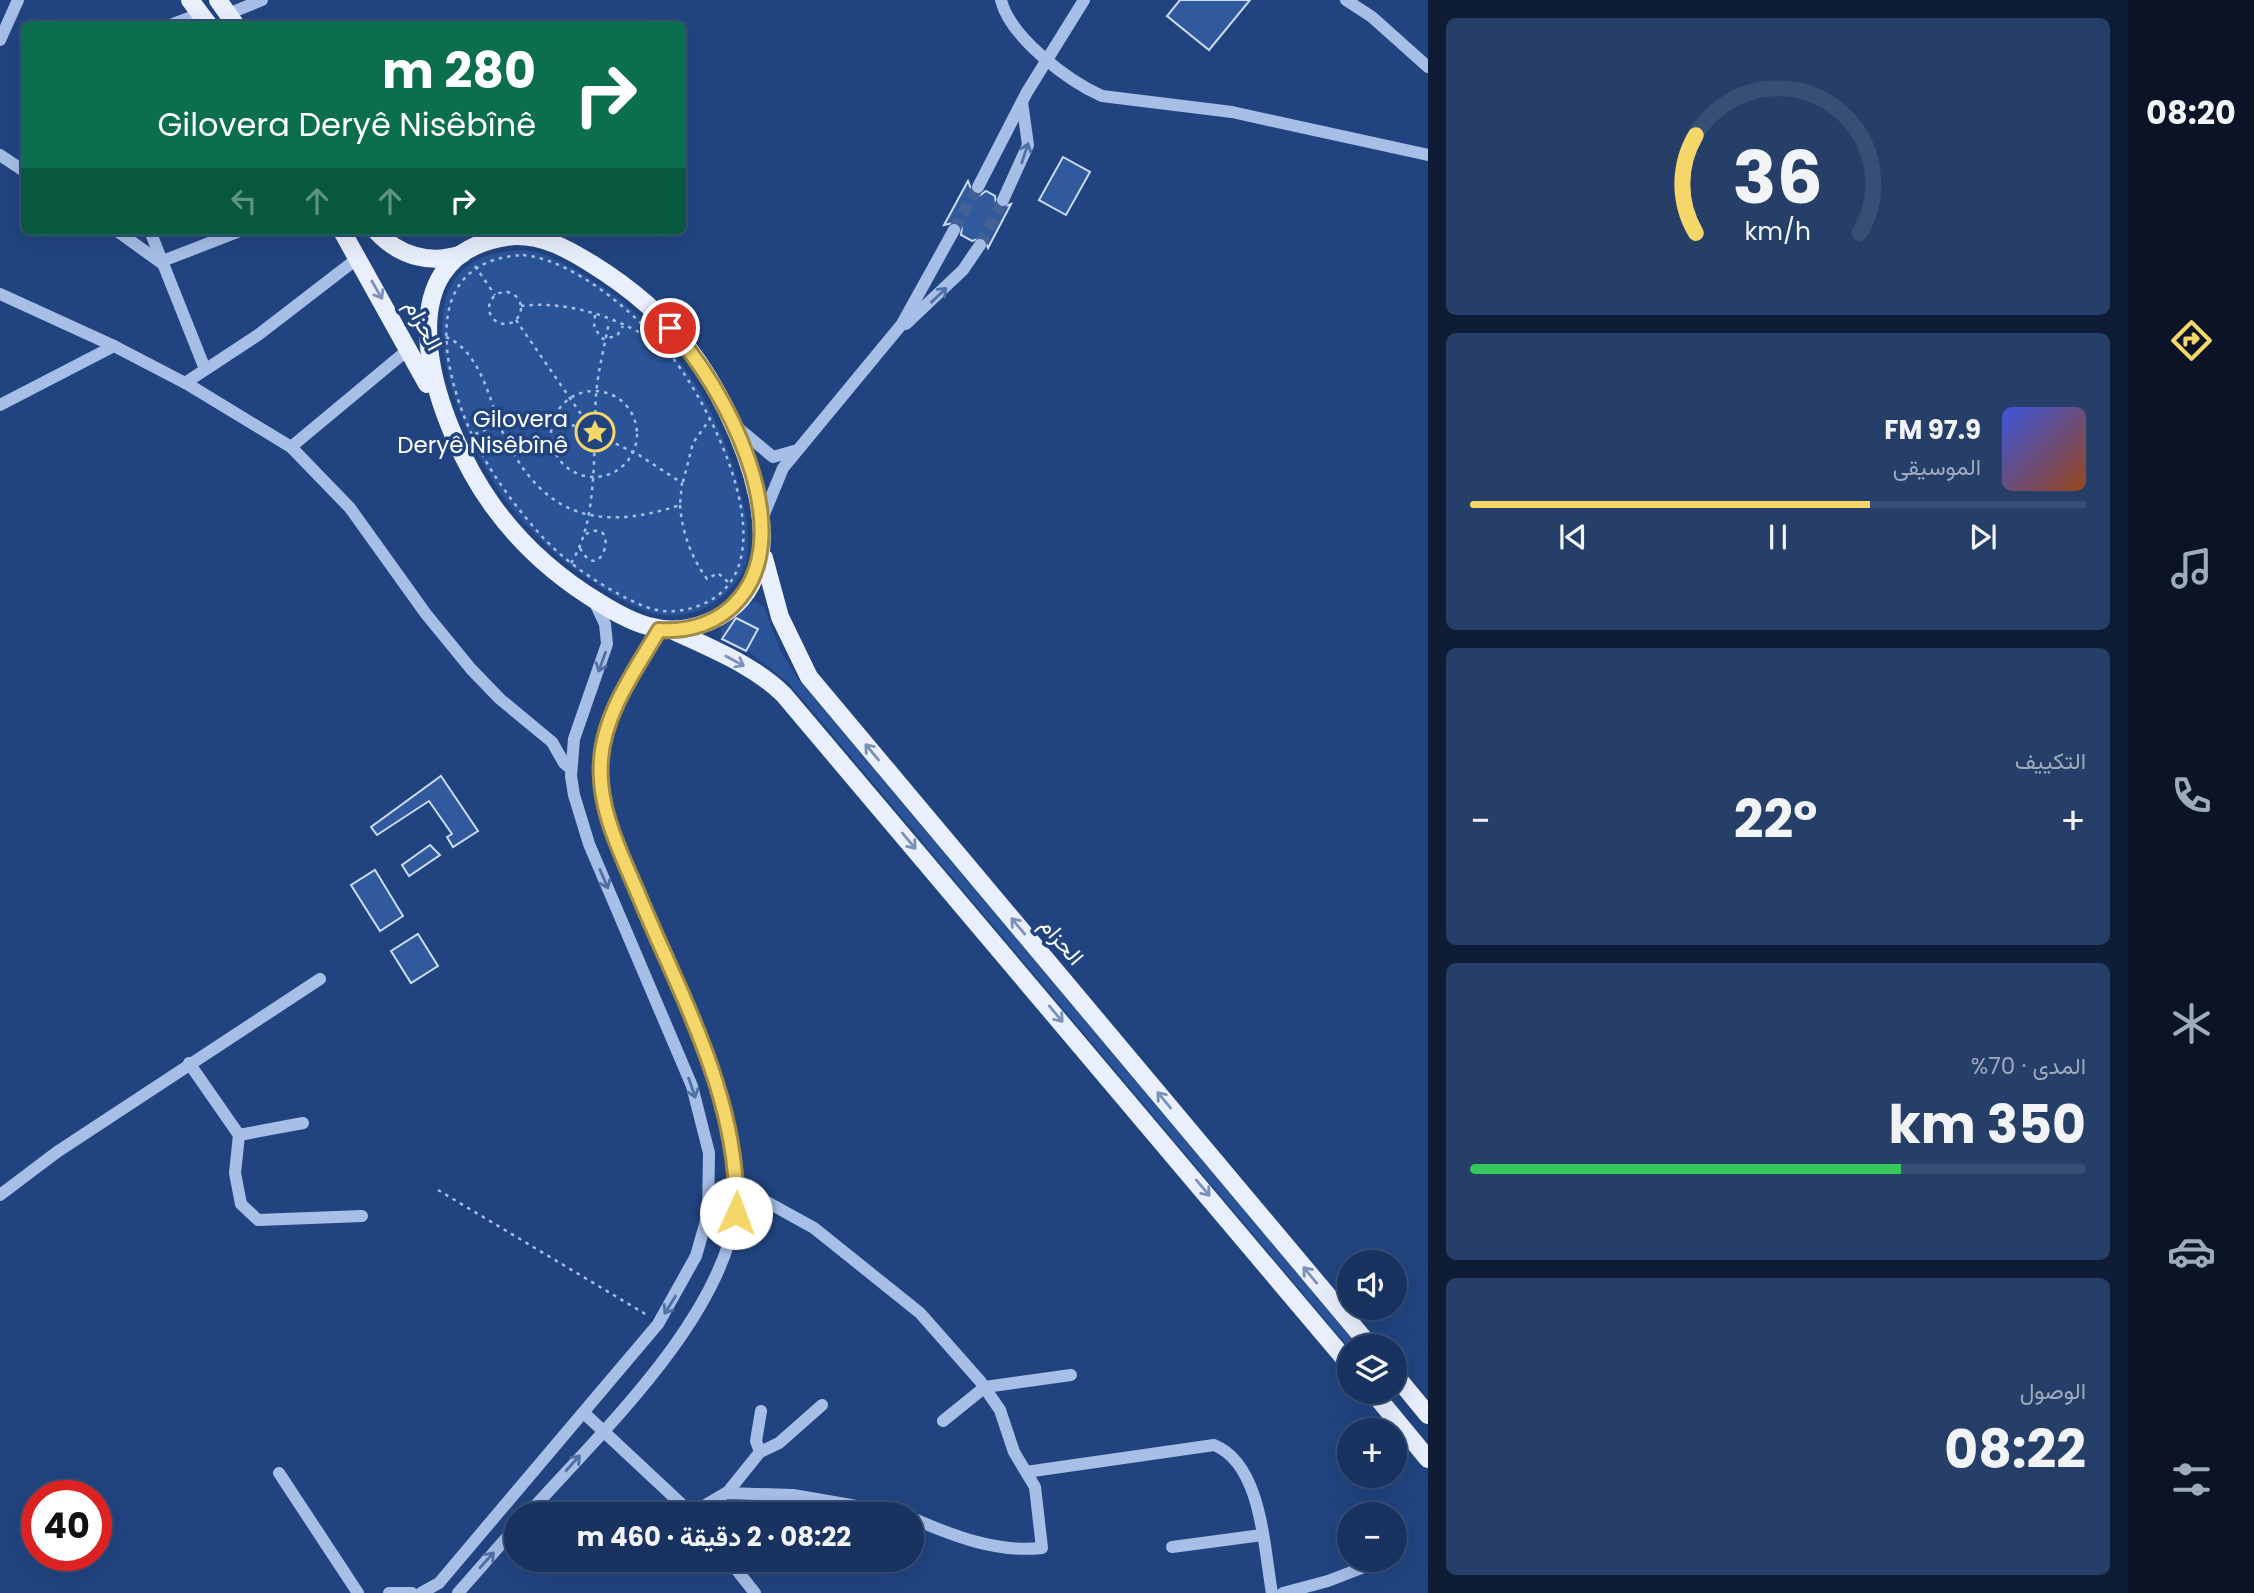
<!DOCTYPE html>
<html lang="ar">
<meta charset="utf-8">
<style>
:root{--surface:#193360;--page:#263f69;--text:#f1f3f6;--muted:#9faabd;--line:#374e75;--accent:#f4d669}
body{margin:0;font-family:Poppins,Vazirmatn,sans-serif;background:var(--page);color:var(--text);direction:rtl;height:100vh;display:flex;flex-direction:column;font-size:26px;white-space:nowrap}
*{box-sizing:border-box;margin:0}
p{font-size:23px;color:var(--muted)}
.icon{flex:none;width:38px;height:38px;fill:none;stroke:currentColor;stroke-width:2;stroke-linecap:round;stroke-linejoin:round}
.map{position:relative;flex:1;overflow:hidden;direction:ltr}
.panel{display:flex;flex-direction:column;gap:18px;padding:18px;background:#0e1c35;width:700px}
.panel>*{flex:none}
.hud{position:absolute;left:21px;top:21px;width:665px;height:214px;border-radius:10px;box-shadow:0 7px 28px #0002,0 0 0 2px var(--line);direction:rtl;background:#0b6e4f;color:#fff;overflow:hidden}
.controls{position:absolute;left:1337px;top:1250px;display:grid;gap:14px}
.controls a{display:grid;place-items:center;width:70px;height:70px;border-radius:50%;background:var(--surface);box-shadow:0 7px 28px #0002,0 0 0 2px var(--line);font-size:35px}
.speed{position:absolute;left:21px;top:1480px;display:flex;gap:14px;font-size:35px;font-weight:700;text-align:center}
.speed>*{display:grid;place-content:center;width:91px;height:91px;border-radius:50%;background:var(--surface);box-shadow:0 7px 28px #0002,0 0 0 2px var(--line);line-height:1}
.speed .limit{border:10px solid #d22;background:#fff;color:#111}
.pin{position:absolute;display:grid;place-items:center;width:60px;height:60px;color:#fff;margin:-30px;border:4px solid #fff;border-radius:50%;box-shadow:0 2px 7px #0007}
.me{position:absolute;width:77px;margin:-38px;rotate:2deg;stroke-linejoin:round;filter:drop-shadow(0 0 5px #0008)}
.turn{display:flex;align-items:center;gap:24px;height:147px;padding:0 35px;font-size:32px}
.turn .icon{width:91px;height:91px;stroke-width:2.5}
.turn b{display:block;font-size:49px;line-height:60px}
.lanes{display:flex;align-items:center;height:66px;padding:0 35px;background:#0003;justify-content:center;gap:35px;direction:ltr}
.lanes .off{opacity:.35}
.big{font-size:52px;font-weight:700;line-height:1.1}
.panel .widget{flex:1;display:flex;flex-direction:column;justify-content:center;gap:10px;min-width:0;padding:0 24px;border-radius:10px;background:var(--page)}
.panel .dial{align-items:center;gap:0}
.dial svg{height:182px;overflow:visible;fill:none;stroke:var(--line);stroke-width:7;stroke-linecap:round;text-anchor:middle}
.dial text{fill:var(--text);stroke:none}
.song{display:flex;align-items:center;gap:21px}
.cover{width:84px;height:84px;border-radius:10px;background:linear-gradient(135deg,hsl(230 70% 55%),hsl(20 70% 35%))}
.played{height:7px;border-radius:4px;background:linear-gradient(90deg,var(--accent) 65%,var(--line) 65%)}
.keys{display:flex;justify-content:space-around;direction:ltr}
.heat{display:flex;justify-content:space-between;align-items:center;font-size:38px;direction:ltr}
.charge{height:10px;border-radius:5px;background:linear-gradient(90deg,#34c759 70%,var(--line) 0)}
.trip{position:absolute;left:504px;top:1502px;width:420px;height:70px;border-radius:35px;background:var(--surface);box-shadow:0 7px 28px #0002,0 0 0 2px var(--line);font-weight:700;line-height:70px;text-align:center;direction:rtl}
main{display:flex;flex:1;min-height:0}
.tab-bar{display:flex;flex-direction:column;width:126px;justify-content:space-around;align-items:center;background:#0a1426;color:var(--muted)}
.tab-bar .icon{width:49px;height:49px}
.tab-bar .selected{color:var(--accent)}
.tab-bar b{font-size:32px;color:var(--text)}
.map>svg:first-child{display:block}
</style>
<main>
<nav class="tab-bar">
<b>08:20</b>
<svg class="icon selected" aria-label="directions" viewBox="0 0 24 24"><path d="M12 3l9 9-9 9-9-9zM9 14v-3h6M13 9l2 2-2 2"/></svg>
<svg class="icon" aria-label="music" viewBox="0 0 24 24"><path d="M9 18V5l10-2v13"/><circle cx="6" cy="18" r="3"/><circle cx="16" cy="16" r="3"/></svg>
<svg class="icon" aria-label="phone" viewBox="0 0 24 24"><path d="M5 4h4l2 5-3 2q2 4 5 5l2-3 5 2v4C11 20 4 13 5 4z"/></svg>
<svg class="icon" aria-label="climate" viewBox="0 0 24 24"><path d="M12 3v18M4 7l16 10M4 17L20 7"/></svg>
<svg class="icon" aria-label="car" viewBox="0 0 24 24"><path d="M5 17H2v-5l4-1 3-4h7l3 4 3 1v5h-3M9 17h6M6 11h13"/><circle cx="7" cy="17" r="2"/><circle cx="17" cy="17" r="2"/></svg>
<svg class="icon" aria-label="filters" viewBox="0 0 24 24"><path d="M4 7h16M4 17h16"/><circle cx="9" cy="7" r="2"/><circle cx="15" cy="17" r="2"/></svg>
</nav>
<section class="panel">
<div class="widget dial"><svg viewBox="0 0 100 80">
<path d="M14 69A42 42 0 1 1 86 69"/>
<path d="M14 69A42 42 0 0 1 14 26" stroke="#f4d669"/>
<text x="50" y="56" font-size="32" font-weight="700">36</text>
<text x="50" y="72" font-size="11">km/h</text>
</svg></div>
<div class="widget">
<div class="song"><i class="cover"></i><div><b>97.9 FM</b><p>الموسيقى</p></div></div>
<div class="played"></div>
<div class="keys"><svg class="icon" aria-label="previous" viewBox="0 0 24 24"><path d="M18 5L8 12l10 7zM5 5v14"/></svg><svg class="icon" aria-label="pause" viewBox="0 0 24 24"><path d="M8 5v14M16 5v14"/></svg><svg class="icon" aria-label="next" viewBox="0 0 24 24"><path d="M6 5l10 7-10 7zM19 5v14"/></svg></div>
</div>
<div class="widget"><p>التكييف</p>
<div class="heat"><a>−</a><b class="big">22°</b><a>+</a></div>
</div>
<div class="widget"><p>المدى · 70%</p><b class="big">350 km</b><div class="charge"></div></div>
<div class="widget"><p>الوصول</p><b class="big">08:22</b></div>
</section>
<div class="map">
<svg width="1428" height="1593" viewBox="0 0 1428 1593">
<rect width="100%" height="100%" fill="#214480"/>
<!-- green -->
<g fill="#2b5498">
<path d="M523,250C548,252 569,266 590,279C668,327 720,405 741,494C746,516 751,539 746,562C740,583 720,602 700,610C663,625 633,607 602,588C562,563 530,533 502,495C458,431 383,252 523,250Z"/>
<polygon points="756,602 764,607 780,650 798,679 1358,1346 1349,1348 788,682 748,651 721,638 721,629 748,604"/>
</g>
<!-- building -->
<g fill="#31599d" stroke="#cbdbf6" stroke-width="2">
<polygon points="1180,0 1250,0 1209,50 1167,16"/>
<polygon points="1063,157 1090,172 1066,215 1039,200"/>
<polygon points="968,181 973,194 979,196 986,191 995,196 996,204 1000,208 1011,204 988,248 984,237 972,241 961,235 962,226 958,222 944,225"/>
<polygon points="736,618 758,629 746,651 722,639"/>
<polygon points="441,776 478,831 453,847 447,837 452,834 429,801 377,835 371,827"/>
<polygon points="430,845 440,855 409,876 402,865"/>
<polygon points="375,870 403,916 380,931 351,885"/>
<polygon points="418,934 438,966 411,983 391,951"/>
</g>
<g fill="none" stroke-linecap="round" stroke-linejoin="round">
<!-- minor-tunnel -->
<g stroke="#426093" stroke-width="12" stroke-dasharray="12 6" stroke-linecap="butt">
<polyline points="954,230 978,187"/>
<polyline points="980,245 1003,200"/>
</g>
<!-- path -->
<g stroke="#a7bfe7" stroke-width="2.5" stroke-dasharray="3.5 5" stroke-linecap="butt">
<path d="M523,255C576,260 640,317 672,357C712,408 792,565 703,604C682,613 662,614 641,605C605,589 565,563 538,532C516,507 496,480 480,451C445,385 411,261 523,255Z"/>
<polyline points="475,266 495,295"/>
<circle cx="505" cy="308" r="16"/>
<path d="M521,306C567,300 623,318 660,346"/>
<polyline points="595,315 594,328 603,339 617,336 623,326"/>
<path d="M516,320L594,433L639,455L682,483L680,505C590,535 536,511 499,424C534,411 560,420 594,433"/>
<path d="M446,337C478,350 489,395 499,424L473,435"/>
<circle cx="594" cy="434" r="43"/>
<polyline points="683,482 693,443 710,419"/>
<path d="M680,505C682,532 691,557 707,579L718,573L728,582"/>
<path d="M580,548C602,591 623,510 583,536"/>
<path d="M571,563C599,520 593,445 596,395C598,370 605,345 609,321"/>
<polyline points="438,1190 647,1315"/>
</g>
<!-- minor -->
<g stroke="#a7bfe7" stroke-width="12">
<path d="M1001,0C1010,37 1068,81 1102,96L1232,112L1428,155"/>
<polyline points="1346,0 1372,17 1428,67"/>
<polyline points="228,14 262,0"/>
<polyline points="173,24 200,14"/>
<polyline points="0,40 18,0"/>
<polyline points="0,155 24,171"/>
<polyline points="978,187 1027,92 1084,0"/>
<polyline points="1003,200 1028,145 1022,102"/>
<polyline points="117,231 160,262 240,231"/>
<polyline points="150,231 205,369"/>
<polyline points="0,294 114,346 189,385 291,447 350,508 426,614 471,669 500,699 552,742 564,763 571,769"/>
<polyline points="906,324 963,270 980,245"/>
<polyline points="185,383 258,335 358,258"/>
<polyline points="0,405 114,346"/>
<polyline points="737,427 773,457 794,451"/>
<polyline points="291,447 410,348"/>
<polyline points="762,519 783,468 902,324 954,230"/>
<polyline points="189,1063 239,1135"/>
<polyline points="303,1123 239,1135 235,1173 241,1204 258,1220 362,1216"/>
<polyline points="0,1195 57,1152 320,979"/>
<path d="M736,1213L767,1202L814,1228L920,1313L980,1381L1000,1410L1014,1452L1035,1487L1042,1548C997,1553 953,1536 912,1518"/>
<polyline points="585,1414 692,1514"/>
<polyline points="943,1421 985,1387 1071,1375"/>
<polyline points="760,1452 756,1441 761,1411"/>
<path d="M1026,1472L1214,1445C1262,1464 1264,1549 1272,1593"/>
<polyline points="279,1473 358,1593"/>
<polyline points="727,1493 760,1452 779,1443 822,1405"/>
<polyline points="692,1513 726,1493 793,1495 903,1514"/>
<path d="M528,1514C599,1434 720,1322 736,1212C749,1119 671,973 635,886C618,846 598,804 601,759C604,713 636,668 659,630"/>
<polyline points="1172,1547 1262,1535"/>
<polyline points="1395,1555 1397,1554"/>
<polyline points="728,1559 755,1593"/>
<polyline points="389,1593 412,1593"/>
<polyline points="421,1593 439,1583 455,1564 658,1324 696,1256 708,1214 709,1153 692,1086 589,844 574,795 571,776 574,739 607,644 605,624 594,601"/>
<polyline points="458,1593 516,1527"/>
<polyline points="1283,1593 1328,1581 1385,1559"/>
</g>
<!-- major -->
<g stroke="#e9effd" stroke-width="18">
<polyline points="190,0 208,24"/>
<polyline points="218,0 235,24"/>
<polyline points="342,231 427,384"/>
<path d="M376,231C399,256 430,265 462,254"/>
<path d="M514,236C543,235 568,249 592,264C629,287 662,314 689,349C738,413 819,587 700,625C662,637 632,623 600,603C557,577 522,546 493,506C440,433 369,251 514,236Z"/>
<polyline points="764,558 780,617 809,677 1370,1346"/>
<path d="M674,631C712,649 754,665 784,695L1349,1364"/>
<polyline points="1395,1375 1428,1415"/>
<polyline points="1372,1391 1428,1459"/>
</g>
</g>
<!-- one-way arrows -->
<defs><path id="oneway-shaft" d="M-6 0H5M1.5-3L5.5 0L1.5 3" fill="none" stroke-width="1.6" stroke-linecap="round" stroke-linejoin="round" transform="scale(1.75)"/></defs>
<g stroke="#506fa4">
<use href="#oneway-shaft" transform="translate(1025 153) rotate(-72)"/>
<use href="#oneway-shaft" transform="translate(939 295) rotate(-44)"/>
<use href="#oneway-shaft" transform="translate(602 662) rotate(110)"/>
<use href="#oneway-shaft" transform="translate(604 879) rotate(67)"/>
<use href="#oneway-shaft" transform="translate(692 1088) rotate(71)"/>
<use href="#oneway-shaft" transform="translate(670 1305) rotate(122)"/>
<use href="#oneway-shaft" transform="translate(573 1463) rotate(-48)"/>
<use href="#oneway-shaft" transform="translate(487 1560) rotate(-48)"/>
</g>
<g stroke="#7b91b8">
<use href="#oneway-shaft" transform="translate(377 290) rotate(60)"/>
<use href="#oneway-shaft" transform="translate(735 661) rotate(29)"/>
<use href="#oneway-shaft" transform="translate(872 752) rotate(-130)"/>
<use href="#oneway-shaft" transform="translate(909 841) rotate(50)"/>
<use href="#oneway-shaft" transform="translate(1018 926) rotate(-130)"/>
<use href="#oneway-shaft" transform="translate(1056 1014) rotate(50)"/>
<use href="#oneway-shaft" transform="translate(1164 1100) rotate(-130)"/>
<use href="#oneway-shaft" transform="translate(1203 1188) rotate(50)"/>
<use href="#oneway-shaft" transform="translate(1310 1275) rotate(-130)"/>
</g>
<g fill="none" stroke-linecap="round" stroke-linejoin="round">
<defs>
<path id="route" d="M670,328C724,385 799,527 740,598C720,623 689,632 659,630C636,669 604,713 601,760C597,808 621,853 639,896C681,997 740,1100 736,1213"/>
</defs>
<!-- route casing -->
<use href="#route" stroke="#9f8b44" stroke-width="18"/>
<!-- route -->
<use href="#route" stroke="#f4d669" stroke-width="12"/>
</g>
<!-- icons -->
<defs>
<symbol id="sight-ring" viewBox="-11 -11 22 22"><circle r="9.5" fill="#214480" stroke="#f4d669" stroke-width="1.5"/><path d="M0-6L1.8-2.2L6-1.7L2.9 1.2L3.7 5.4L0 3.3L-3.7 5.4L-2.9 1.2L-6-1.7L-1.8-2.2Z" fill="#f4d669"/></symbol>
</defs>
<g fill-rule="evenodd">
<use href="#sight-ring" x="573" y="410" width="44" height="44"/>
</g>
<g text-anchor="middle" dominant-baseline="central" stroke-width="7" stroke-linejoin="round" paint-order="stroke">
<!-- street labels -->
<g font-size="23" fill="#fff" stroke="#214480">
<text transform="translate(424 325) rotate(62)">الحزام</text>
<text transform="translate(1062 941) rotate(50)">الحزام</text>
</g>
<!-- poi labels -->
<g font-size="23" fill="#fff" stroke="#214480" text-anchor="end">
<text x="568" y="419">Gilovera<tspan x="568" dy="26">Deryê Nisêbînê</tspan></text>
</g>
</g>
</svg>
<div class="controls">
<a><svg class="icon" aria-label="sound" viewBox="0 0 24 24"><path d="M4 9h4l5-4v14l-5-4H4zM17 9q2 3 0 6"/></svg></a>
<a><svg class="icon" aria-label="layers" viewBox="0 0 24 24"><path d="M12 4l9 5-9 5-9-5zM3 14l9 5 9-5"/></svg></a>
<a>+</a>
<a>−</a>
</div>
<div class="speed"><div class="limit">40</div></div>
<div class="pin" style="left:670px;top:328px;background:#d93025"><svg class="icon" aria-label="arrive" viewBox="0 0 24 24"><path d="M6 21V4h12l-3 4 3 4H6"/></svg></div>
<svg class="me" style="left:736px;top:1213px" viewBox="-20 -20 40 40"><circle r="19" fill="#fff"/><path d="M0-13L10 11 0 6-10 11z" fill="#f4d669"/></svg>
<div class="trip">08:22 · 2 دقيقة · 460 m</div>
<div class="hud">
<div class="turn"><svg class="icon" aria-label="right" viewBox="0 0 24 24"><path d="M7 20v-9h11M14 6l5 5-5 5"/></svg><div><b>280 m</b>Gilovera Deryê Nisêbînê</div></div>
<div class="lanes"><svg class="icon off" aria-label="left" viewBox="0 0 24 24"><path d="M17 20v-9H6M10 6l-5 5 5 5"/></svg><svg class="icon off" aria-label="ahead" viewBox="0 0 24 24"><path d="M12 20V5M6 11l6-6 6 6"/></svg><svg class="icon off" aria-label="ahead" viewBox="0 0 24 24"><path d="M12 20V5M6 11l6-6 6 6"/></svg><svg class="icon" aria-label="right" viewBox="0 0 24 24"><path d="M7 20v-9h11M14 6l5 5-5 5"/></svg></div>
</div>
</div>
</main>
